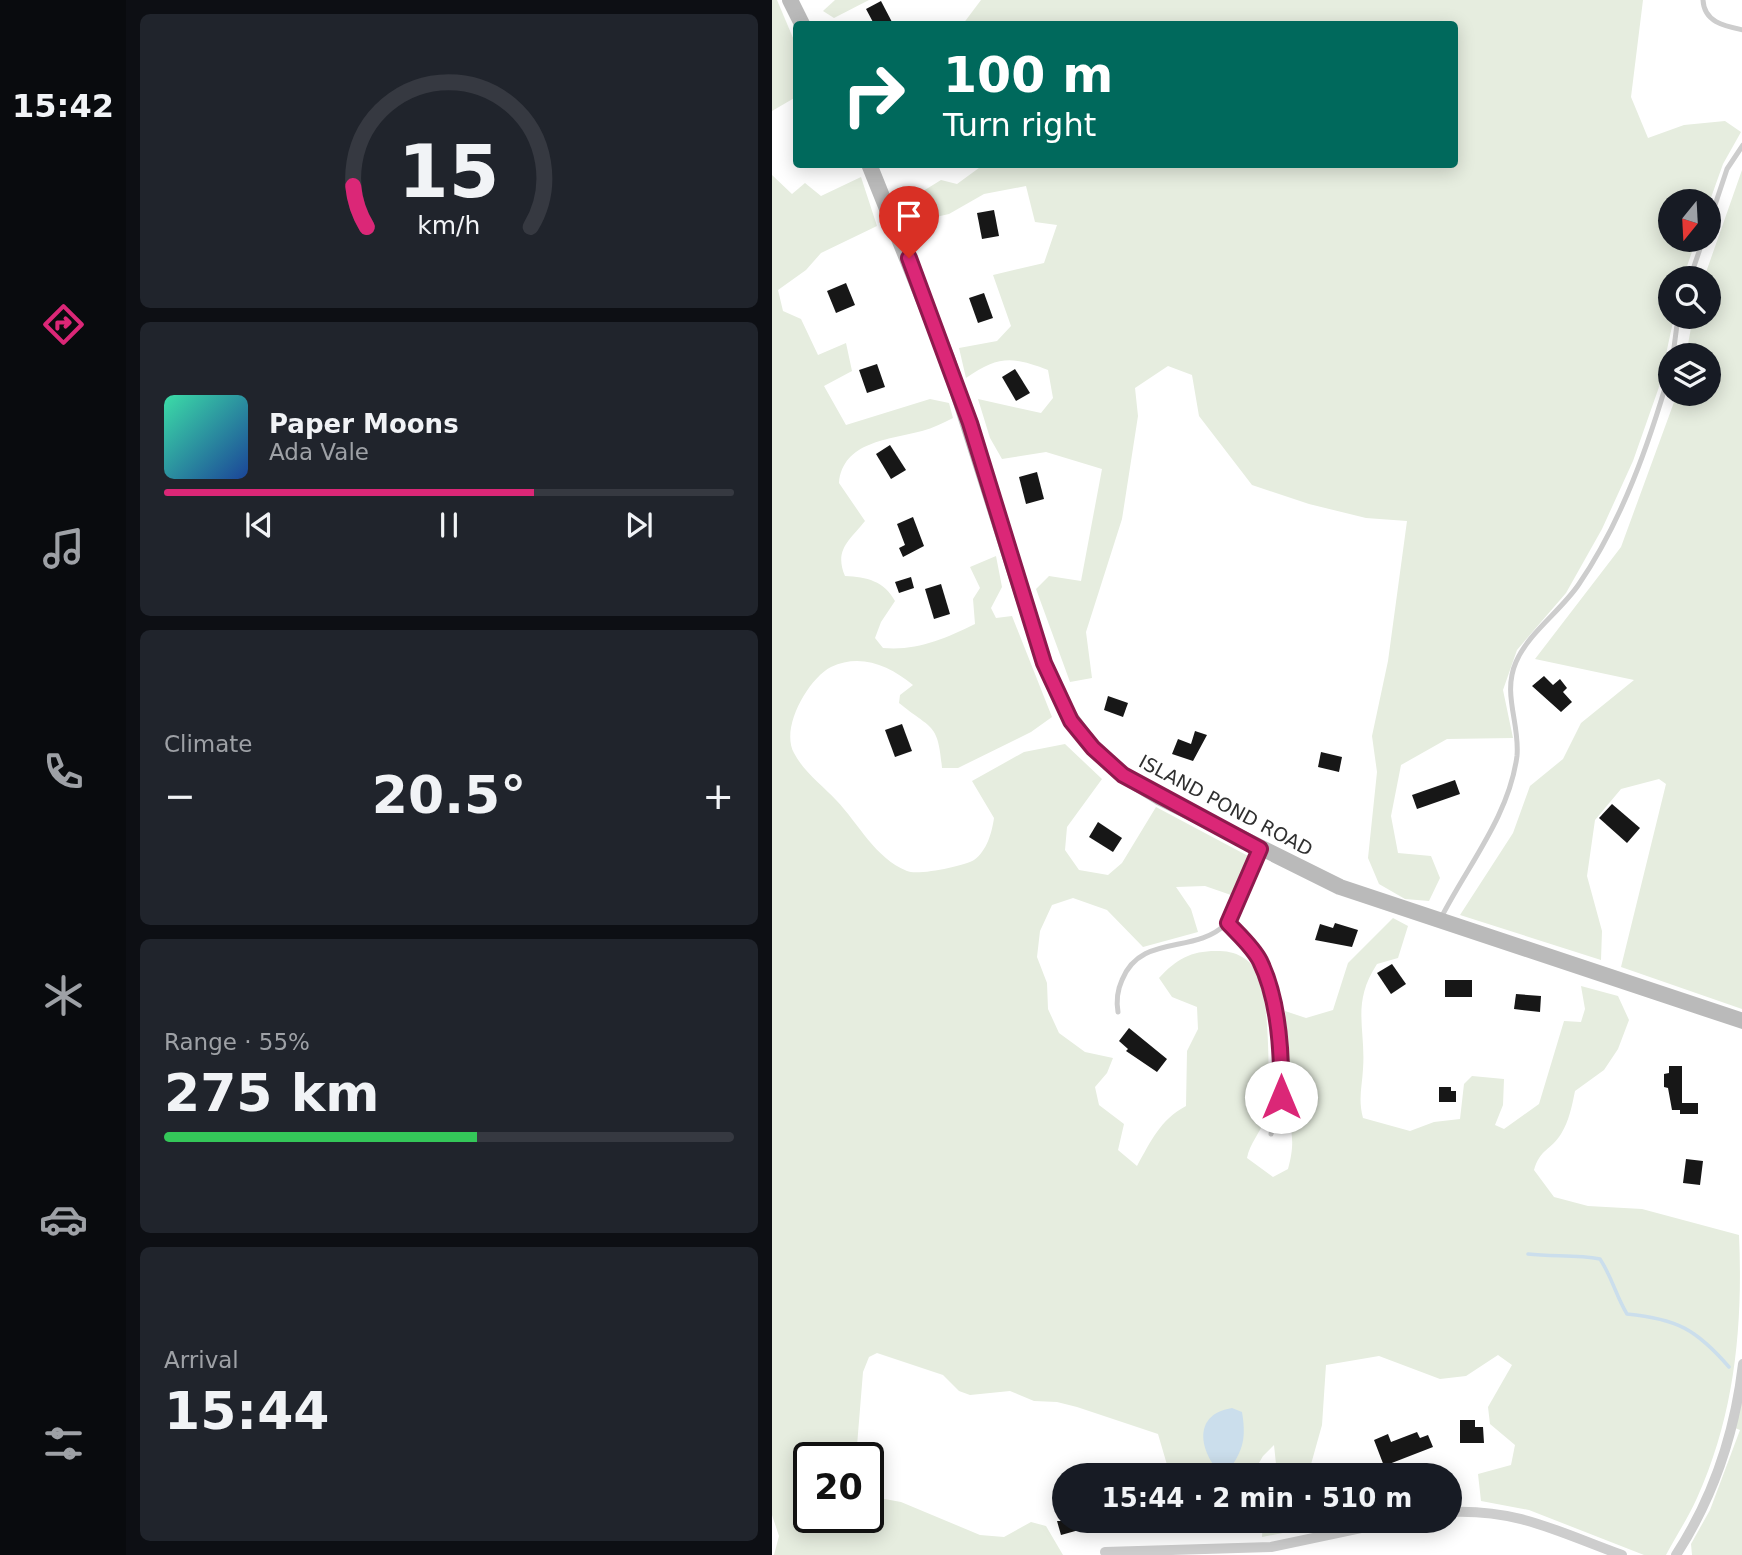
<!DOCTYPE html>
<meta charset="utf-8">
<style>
:root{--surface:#171b24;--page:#20242c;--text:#f1f3f6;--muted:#9ea1a6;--line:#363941;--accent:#db2777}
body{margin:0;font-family:"DejaVu Sans",sans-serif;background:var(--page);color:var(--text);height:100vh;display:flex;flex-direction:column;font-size:26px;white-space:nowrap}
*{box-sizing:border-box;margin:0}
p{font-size:23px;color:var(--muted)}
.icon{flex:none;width:38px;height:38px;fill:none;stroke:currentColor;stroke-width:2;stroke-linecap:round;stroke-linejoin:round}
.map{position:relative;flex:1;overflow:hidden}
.side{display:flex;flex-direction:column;gap:14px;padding:14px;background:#0d0f14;width:646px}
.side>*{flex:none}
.top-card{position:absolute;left:21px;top:21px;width:665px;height:147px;border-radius:7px;box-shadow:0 4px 18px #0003;background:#00695c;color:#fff;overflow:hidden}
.needle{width:46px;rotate:198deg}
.controls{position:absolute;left:886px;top:189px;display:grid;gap:14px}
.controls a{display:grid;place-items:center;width:63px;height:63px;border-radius:50%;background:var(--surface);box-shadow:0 4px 18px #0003;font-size:35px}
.speed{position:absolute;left:21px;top:1442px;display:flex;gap:14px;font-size:35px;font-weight:700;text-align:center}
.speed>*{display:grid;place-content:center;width:91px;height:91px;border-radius:50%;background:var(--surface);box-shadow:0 4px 18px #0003;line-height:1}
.speed .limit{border:4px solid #111;border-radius:10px;background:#fff;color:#111}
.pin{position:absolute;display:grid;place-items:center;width:60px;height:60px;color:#fff;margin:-72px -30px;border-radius:50% 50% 50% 0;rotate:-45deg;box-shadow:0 0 7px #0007}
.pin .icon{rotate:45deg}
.me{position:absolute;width:77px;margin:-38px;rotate:0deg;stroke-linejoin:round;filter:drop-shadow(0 0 5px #0008)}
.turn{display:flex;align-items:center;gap:24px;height:147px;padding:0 35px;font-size:32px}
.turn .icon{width:91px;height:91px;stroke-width:2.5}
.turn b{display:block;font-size:49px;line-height:60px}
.big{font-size:52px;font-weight:700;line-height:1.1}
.side .tile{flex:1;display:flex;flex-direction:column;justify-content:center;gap:10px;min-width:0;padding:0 24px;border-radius:10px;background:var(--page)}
.side .dial{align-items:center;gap:0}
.dial svg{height:182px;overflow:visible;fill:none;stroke:var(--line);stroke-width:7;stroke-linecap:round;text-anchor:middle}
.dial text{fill:var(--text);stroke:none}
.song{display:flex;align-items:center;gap:21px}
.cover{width:84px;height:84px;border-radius:10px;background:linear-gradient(135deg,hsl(160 70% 55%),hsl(220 70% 35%))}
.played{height:7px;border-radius:4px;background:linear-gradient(90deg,var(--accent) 65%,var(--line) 65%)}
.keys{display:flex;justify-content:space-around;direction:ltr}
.heat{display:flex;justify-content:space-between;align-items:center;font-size:38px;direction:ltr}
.charge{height:10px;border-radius:5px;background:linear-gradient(90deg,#34c759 55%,var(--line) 0)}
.trip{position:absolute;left:280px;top:1463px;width:410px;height:70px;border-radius:35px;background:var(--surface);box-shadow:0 4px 18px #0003;font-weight:700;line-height:70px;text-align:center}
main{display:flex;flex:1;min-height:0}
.tabs{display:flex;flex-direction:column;width:126px;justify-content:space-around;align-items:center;background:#090b0e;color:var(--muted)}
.tabs .icon{width:49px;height:49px}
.tabs .on{color:var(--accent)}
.tabs b{font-size:32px;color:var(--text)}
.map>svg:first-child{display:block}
</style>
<main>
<nav class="tabs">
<b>15:42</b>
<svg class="icon on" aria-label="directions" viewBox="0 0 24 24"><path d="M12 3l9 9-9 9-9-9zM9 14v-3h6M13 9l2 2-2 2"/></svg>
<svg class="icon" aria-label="music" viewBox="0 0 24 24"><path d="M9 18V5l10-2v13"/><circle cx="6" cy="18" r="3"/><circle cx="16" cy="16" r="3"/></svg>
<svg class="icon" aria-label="phone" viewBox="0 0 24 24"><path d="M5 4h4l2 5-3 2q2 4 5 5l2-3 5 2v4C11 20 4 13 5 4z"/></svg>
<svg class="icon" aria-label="climate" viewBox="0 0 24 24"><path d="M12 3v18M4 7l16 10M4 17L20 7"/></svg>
<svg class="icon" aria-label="car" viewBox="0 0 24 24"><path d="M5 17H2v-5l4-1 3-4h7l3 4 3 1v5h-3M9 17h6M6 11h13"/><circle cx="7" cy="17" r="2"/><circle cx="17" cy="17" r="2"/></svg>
<svg class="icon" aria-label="filters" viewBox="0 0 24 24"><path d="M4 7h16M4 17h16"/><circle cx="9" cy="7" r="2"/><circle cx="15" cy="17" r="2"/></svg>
</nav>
<section class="side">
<div class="tile dial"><svg viewBox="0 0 100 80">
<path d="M14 69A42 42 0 1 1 86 69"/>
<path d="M14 69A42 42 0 0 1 8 51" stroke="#db2777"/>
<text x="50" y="56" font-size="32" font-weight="700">15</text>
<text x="50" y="72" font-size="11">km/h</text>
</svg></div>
<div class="tile">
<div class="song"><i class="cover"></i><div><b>Paper Moons</b><p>Ada Vale</p></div></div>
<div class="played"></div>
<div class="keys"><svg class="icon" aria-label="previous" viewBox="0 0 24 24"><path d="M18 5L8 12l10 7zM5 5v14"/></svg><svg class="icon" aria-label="pause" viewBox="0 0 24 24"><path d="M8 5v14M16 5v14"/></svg><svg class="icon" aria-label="next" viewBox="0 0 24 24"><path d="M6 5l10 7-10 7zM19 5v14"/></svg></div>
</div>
<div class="tile"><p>Climate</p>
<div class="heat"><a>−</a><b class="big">20.5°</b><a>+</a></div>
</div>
<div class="tile"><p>Range · 55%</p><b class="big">275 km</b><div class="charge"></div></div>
<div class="tile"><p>Arrival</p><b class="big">15:44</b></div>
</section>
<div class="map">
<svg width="971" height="1555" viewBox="0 0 971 1555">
<rect width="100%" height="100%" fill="#fff"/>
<!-- green -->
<g fill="#e6eddf">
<polygon points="0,0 5,0 24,45 24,97 0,111"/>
<polygon points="63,0 97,0 62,18 51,11"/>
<path d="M209,0H871L859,97L876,138L912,125L953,121L969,132L951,164L936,206V201H898V240H924L911,278H898V317H902L887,387L861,461L830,529L794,593L745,650L731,690L741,738L675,739L629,765L619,816L626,853L659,856L668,878L657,901L633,899L607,884L596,858L605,772L600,736L616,661L635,521L594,518L537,504L480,485L427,416L420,375L396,366L363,388L366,416L350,519L314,632L320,678L298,682L264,589L277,576L309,581L330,469L274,452L230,459L218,438L206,399L269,413L281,398L276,370C240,356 226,356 194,378L187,348L225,341L239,326L221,275L272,263L285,225L263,222L254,186L212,194L177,214L142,222L135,201L169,180L185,184L211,165L682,164V24H191Z"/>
<polygon points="970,170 971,1009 970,1009 849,967 894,784 887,779 849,789 823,820 815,876 830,931 829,960 688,915 741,833 758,786 791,759 809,723 862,680 763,659 849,547 905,394 936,394 936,355 914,355 921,317 936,317 936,278 932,278"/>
<path d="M0,175L20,194L33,183L49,196L89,177L105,226L49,253L34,270L6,290L11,311L29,319L46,355L74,343L80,371L52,386L74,425L158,399L177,403L181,418C171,423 161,428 150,431C117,440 71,441 67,483L93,521C77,541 62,550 73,576C95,577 112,581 123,601L109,622L103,638L111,648C145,651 172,639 203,624L201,599L208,588L198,567L224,556L230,587L219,608L224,618L240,616L280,717L259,732L186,768H170C166,722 160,730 127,703L128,695L141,685C117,665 88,653 59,667C36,679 8,728 22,753C31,771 51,786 64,800C87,824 103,858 135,871C145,876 192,866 202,860C215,851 220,832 222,818L200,781L252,752L293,744L330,779L295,827L293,850L307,870L336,875L350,863L384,807L478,857L459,895L433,886L404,887L419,909L426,932L371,947L335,910L301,898L280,905L268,931L265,957L275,983L276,1009L287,1033L313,1052L341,1058L335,1073L323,1087L327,1105L352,1124L346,1150L365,1166C379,1141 388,1120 414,1106L415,1051L426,1029L425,1007L400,997L387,978C405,958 421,950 448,951C466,951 483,962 489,980C496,1002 500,1097 493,1119C488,1133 478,1143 475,1158L501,1177L516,1169C525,1137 517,1129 515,1099C514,1070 516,1041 513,1011L534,1018L561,1010L576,963L621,918L636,926L626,958L605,964C579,1004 594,1028 591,1069C590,1087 586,1099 591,1118L638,1131L662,1122L688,1119L692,1084L700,1076L732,1079L731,1105L723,1125L732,1129L767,1104L792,1021L809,1022L813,1009L809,986L846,996L857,1020L846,1049L832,1070L803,1091C800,1106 797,1121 789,1134C779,1150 768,1149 762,1170L782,1197L816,1206L870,1209L967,1235C971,1326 963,1414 925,1498C916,1518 904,1536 894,1555H872L757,1510L709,1501L706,1474L739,1465L743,1445L718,1424L716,1407L740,1365L726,1355L694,1376L668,1379L607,1356L554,1365L550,1425L536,1475H500L504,1464L502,1445L491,1456L480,1475H398L386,1434L305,1407L285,1402L262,1401L238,1391L198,1395L187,1391L171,1375L105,1353L97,1357L91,1372L84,1458H37V1517H96V1496L129,1502L208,1535L232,1537L259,1522L274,1526L291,1555H2L7,1536L0,1515Z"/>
<polygon points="970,1399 970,1555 920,1555 919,1544 938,1510 968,1430 963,1428"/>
<polygon points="491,1521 521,1521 521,1531 490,1537"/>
</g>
<!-- water -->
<path fill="#cbdeec" d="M460,1408L470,1412C474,1437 472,1449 457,1470L447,1472C426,1448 422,1414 460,1408Z"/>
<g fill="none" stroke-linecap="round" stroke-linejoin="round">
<!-- stream -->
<path stroke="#cbdeec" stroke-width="3.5" d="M756,1254C781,1257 804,1254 828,1259C840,1277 844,1296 855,1314C905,1319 924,1329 957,1367"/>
</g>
<!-- building -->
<g fill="#171717">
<polygon points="109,1 121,24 102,24 94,9"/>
<polygon points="222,210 227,236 210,239 205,213"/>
<polygon points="74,283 83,305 64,313 55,291"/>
<polygon points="212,293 221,318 206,323 197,298"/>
<polygon points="105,364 113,387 95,393 87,370"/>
<polygon points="243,369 258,393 244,401 230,377"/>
<polygon points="118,445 134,470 119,479 104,454"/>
<polygon points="265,472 272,499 254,504 247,477"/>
<polygon points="141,517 152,546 131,557 127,548 133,545 125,524"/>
<polygon points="139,577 142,588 127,593 123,582"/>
<polygon points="169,584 178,614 162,619 153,589"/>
<polygon points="772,676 781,685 788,679 795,688 791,692 800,702 789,712 760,686"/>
<polygon points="336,696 356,703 351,717 332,710"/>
<polygon points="130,724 140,751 123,757 113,730"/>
<polygon points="423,731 435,735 421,761 400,754 406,739 419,744"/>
<polygon points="549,752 570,757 567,772 546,767"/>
<polygon points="683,780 688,794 645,809 640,795"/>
<polygon points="840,804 868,828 855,843 827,818"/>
<polygon points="326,822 350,838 341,852 317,837"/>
<polygon points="563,923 586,930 580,947 543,940 548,924 561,928"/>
<polygon points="620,964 634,984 619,994 605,973"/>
<rect x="673" y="980" width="27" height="17"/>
<polygon points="744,994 769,996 768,1012 742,1009"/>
<polygon points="357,1028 395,1059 385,1072 354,1051 356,1049 347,1041"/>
<polygon points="897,1066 910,1066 910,1103 926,1103 926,1114 908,1114 908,1110 900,1110 896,1088 892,1087 892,1074 897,1073"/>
<polygon points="667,1087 679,1087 679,1091 684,1091 684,1102 667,1102"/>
<polygon points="914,1159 931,1161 928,1185 911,1183"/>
<polygon points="688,1420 703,1420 703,1427 711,1427 712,1443 688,1443"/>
<polygon points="645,1432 648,1438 656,1435 661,1447 612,1466 602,1440 616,1434 619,1442"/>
<polygon points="285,1521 305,1521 307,1530 289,1535"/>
</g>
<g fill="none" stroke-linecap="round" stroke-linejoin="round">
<!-- lane -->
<g stroke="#cdcdcd" stroke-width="5">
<path d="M931,0C932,22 952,26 971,30"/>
<polyline points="936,226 955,169 971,145"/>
<polyline points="918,278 931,240"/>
<polyline points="901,355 906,317"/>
<path d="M669,918C696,865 737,816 745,756C748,723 730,694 744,662C757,632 789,611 807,584C850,521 877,444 898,371"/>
<polyline points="456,923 487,959 501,1005 510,1067 509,1097 499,1134"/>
<path d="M346,1012C344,1000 345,991 350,980C369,933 422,955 454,924C464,914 481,865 488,849"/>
</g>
<!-- street -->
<g stroke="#cdcdcd" stroke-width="10">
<path d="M677,1512C747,1509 786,1532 850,1555"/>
<polyline points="333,1552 499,1547 622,1521"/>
<path d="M904,1555C941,1498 963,1432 971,1364"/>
</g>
<!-- secondary -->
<g stroke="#bababa" stroke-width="16">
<polyline points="18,0 30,24"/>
<polyline points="97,164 175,358 272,663 295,713 321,748 351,775 387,797 568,887 971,1021"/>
</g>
</g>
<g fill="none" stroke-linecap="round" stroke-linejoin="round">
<defs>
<path id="route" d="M137,258L198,423L272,663L299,721L321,748L351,775L488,849L456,923C466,934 481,947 488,961C507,1000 510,1054 509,1097"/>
</defs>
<!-- route casing -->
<use href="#route" stroke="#8e194d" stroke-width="18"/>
<!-- route -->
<use href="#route" stroke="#db2777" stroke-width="12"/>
</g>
<g text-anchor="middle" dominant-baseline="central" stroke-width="7" stroke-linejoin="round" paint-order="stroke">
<!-- street labels -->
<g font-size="19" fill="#303030" stroke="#fff">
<text transform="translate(454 805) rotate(28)">ISLAND POND ROAD</text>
</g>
</g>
</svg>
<div class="controls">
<a><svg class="needle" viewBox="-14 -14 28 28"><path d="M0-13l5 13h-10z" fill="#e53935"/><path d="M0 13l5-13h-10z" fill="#9ea1a6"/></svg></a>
<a><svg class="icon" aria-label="search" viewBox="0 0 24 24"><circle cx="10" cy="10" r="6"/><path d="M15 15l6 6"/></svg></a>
<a><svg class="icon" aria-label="layers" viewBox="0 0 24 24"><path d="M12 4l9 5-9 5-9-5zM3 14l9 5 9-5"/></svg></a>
</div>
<div class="speed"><div class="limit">20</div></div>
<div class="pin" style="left:137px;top:258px;background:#d93025"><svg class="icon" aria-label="arrive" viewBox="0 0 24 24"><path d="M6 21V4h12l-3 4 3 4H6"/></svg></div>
<svg class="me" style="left:509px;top:1097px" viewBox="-20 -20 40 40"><circle r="19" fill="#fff"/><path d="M0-13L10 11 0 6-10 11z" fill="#db2777"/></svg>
<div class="trip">15:44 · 2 min · 510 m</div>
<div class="top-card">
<div class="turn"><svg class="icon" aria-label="right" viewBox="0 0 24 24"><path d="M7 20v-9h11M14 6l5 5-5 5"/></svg><div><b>100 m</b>Turn right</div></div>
</div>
</div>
</main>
